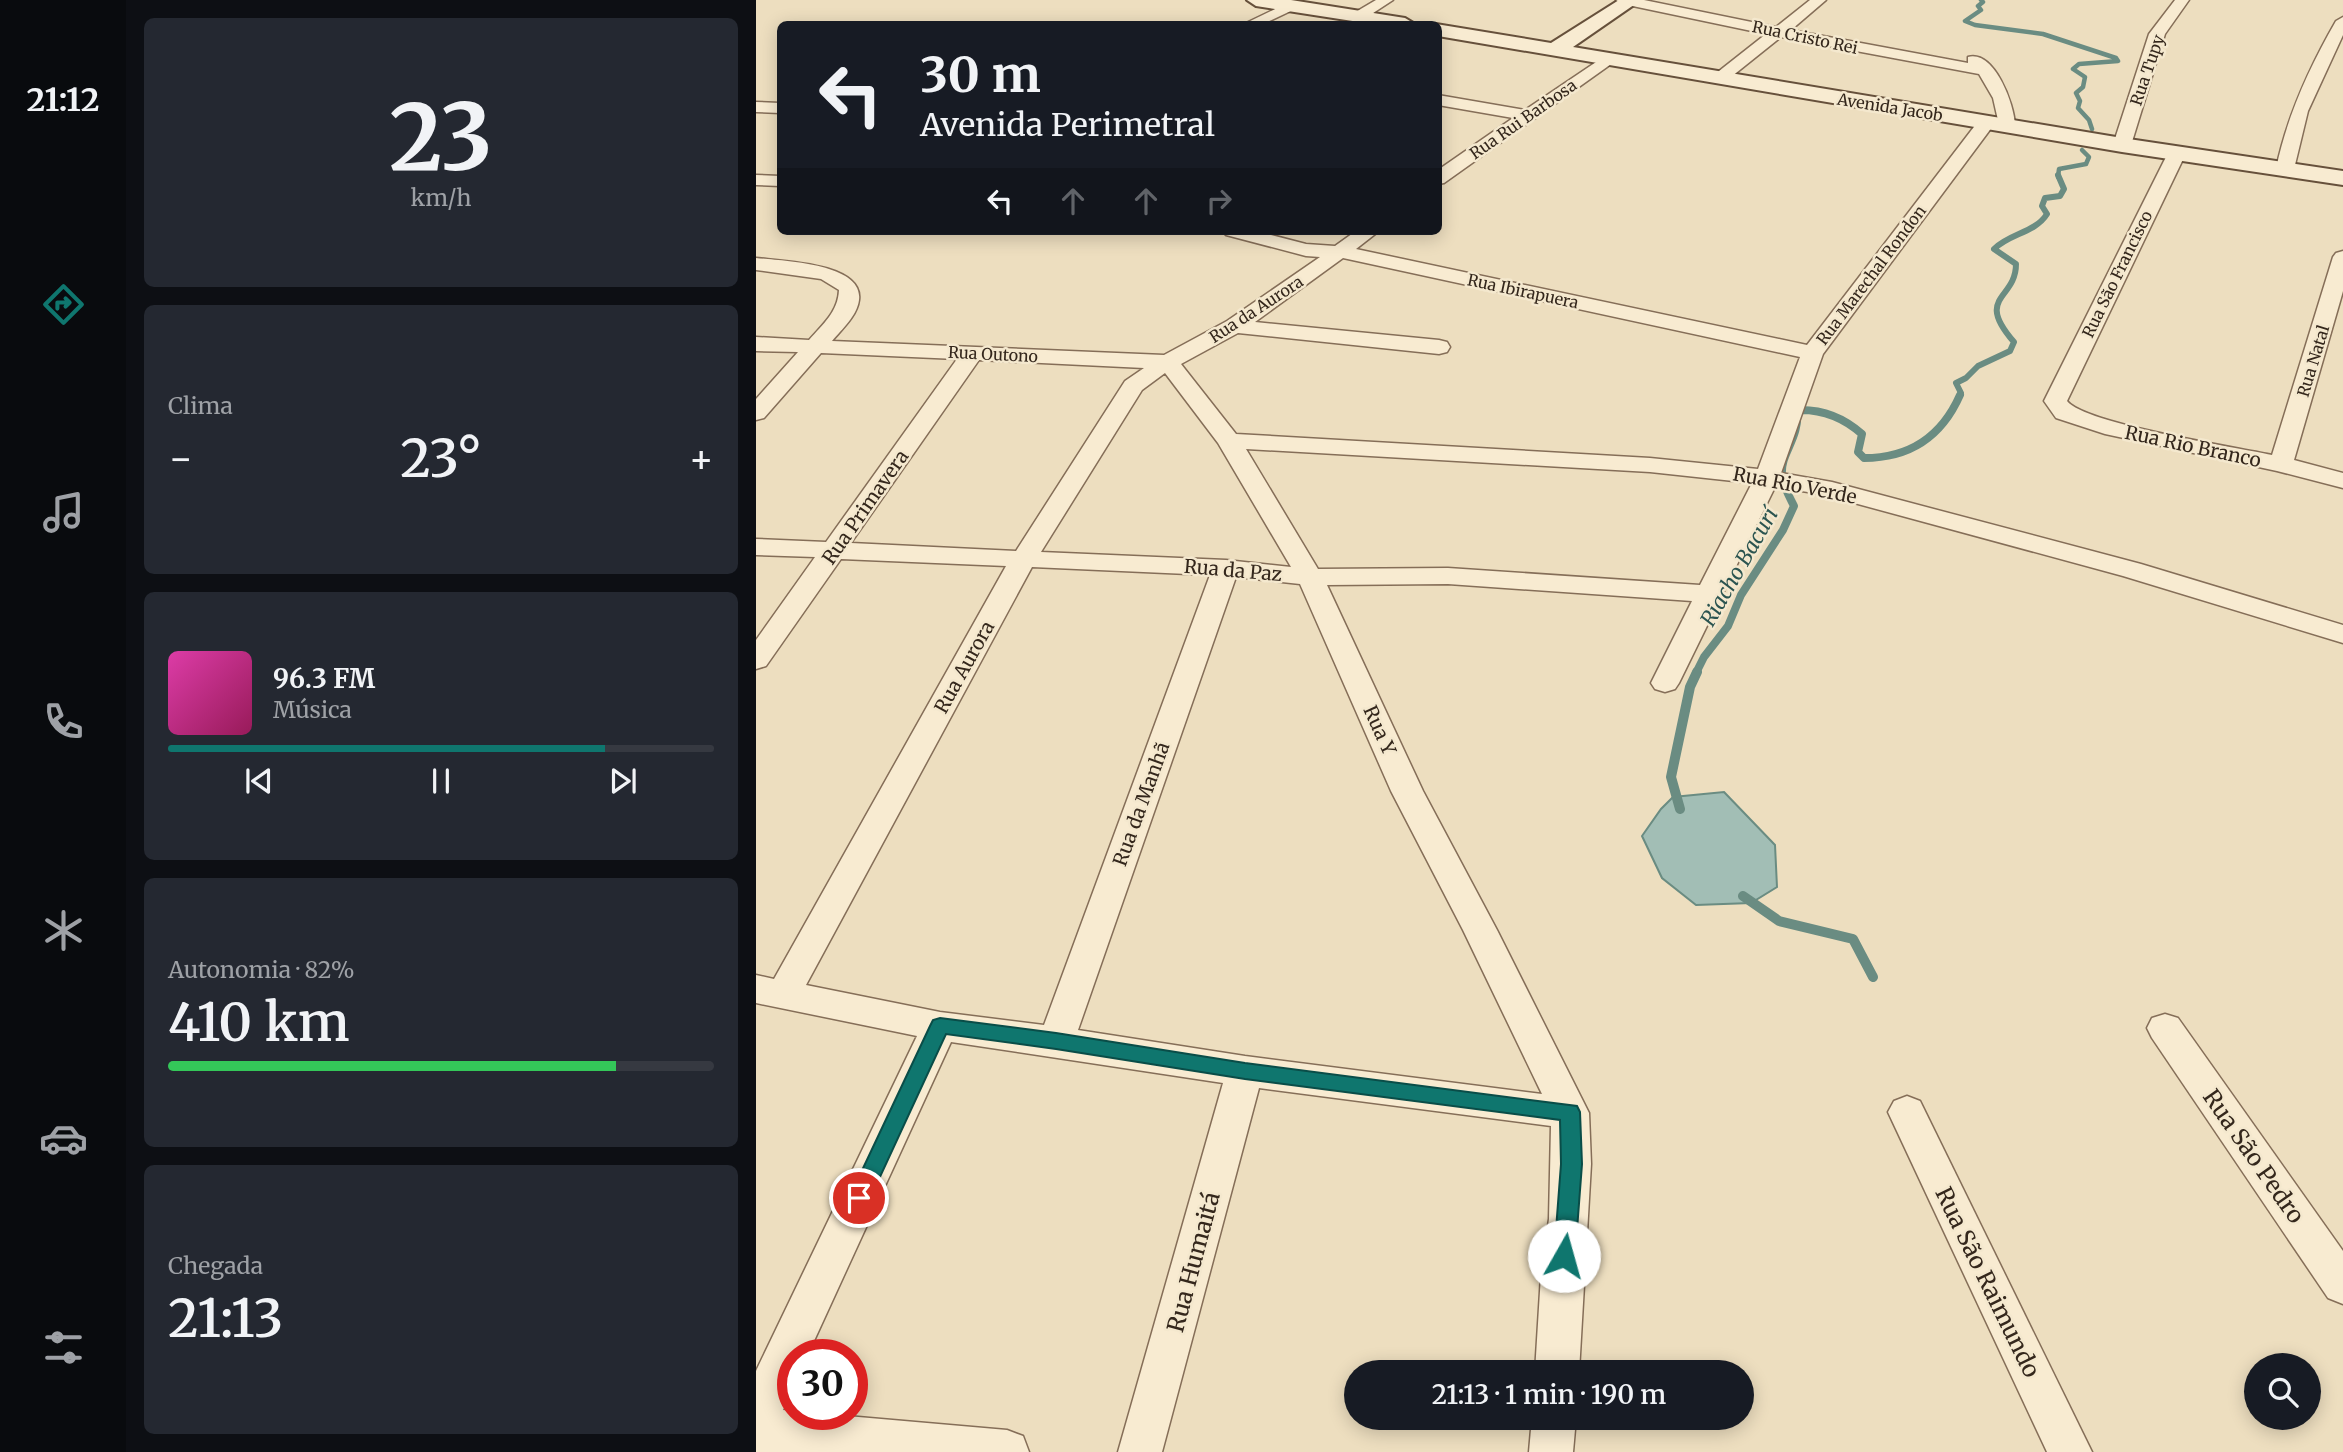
<!DOCTYPE html>
<html lang="pt">
<meta charset="utf-8">
<style>
:root{--surface:#171b24;--page:#242831;--text:#f1f3f6;--muted:#9ea1a6;--line:#363941;--accent:#0f766e}
body{margin:0;font-family:Merriweather,serif;background:var(--page);color:var(--text);height:100vh;display:flex;flex-direction:column;font-size:26px;white-space:nowrap}
*{box-sizing:border-box;margin:0}
p{font-size:23px;color:var(--muted)}
.icon{flex:none;width:38px;height:38px;fill:none;stroke:currentColor;stroke-width:2;stroke-linecap:round;stroke-linejoin:round}
.map{position:relative;flex:1;overflow:hidden}
.sheet{display:flex;flex-direction:column;gap:18px;padding:18px;background:#0d0f14;width:630px}
.sheet>*{flex:none}
.top-card{position:absolute;left:21px;top:21px;width:665px;height:214px;border-radius:10px;box-shadow:0 4px 18px #0003;background:#171b24;color:var(--text);overflow:hidden}
.fabs{position:absolute;left:1488px;top:1353px;display:grid;gap:14px}
.fabs a{display:grid;place-items:center;width:77px;height:77px;border-radius:50%;background:var(--surface);box-shadow:0 4px 18px #0003;font-size:35px}
.speed{position:absolute;left:21px;top:1339px;display:flex;gap:14px;font-size:35px;font-weight:700;text-align:center}
.speed>*{display:grid;place-content:center;width:91px;height:91px;border-radius:50%;background:var(--surface);box-shadow:0 4px 18px #0003;line-height:1}
.speed .limit{border:10px solid #d22;background:#fff;color:#111}
.pin{position:absolute;display:grid;place-items:center;width:60px;height:60px;color:#fff;margin:-30px;border:4px solid #fff;border-radius:50%;box-shadow:0 2px 7px #0007}
.me{position:absolute;width:77px;margin:-38px;rotate:7deg;stroke-linejoin:round;filter:drop-shadow(0 0 5px #0008)}
.turn{display:flex;align-items:center;gap:24px;height:147px;padding:0 28px;font-size:32px}
.turn .icon{width:91px;height:91px;stroke-width:2.5}
.turn b{display:block;font-size:49px;line-height:60px}
.lanes{display:flex;align-items:center;height:66px;padding:0 28px;background:#0003;justify-content:center;gap:35px;direction:ltr}
.lanes .off{opacity:.35}
.big{font-size:52px;font-weight:600;line-height:1.1}
.sheet .tile{flex:1;display:flex;flex-direction:column;justify-content:center;gap:10px;min-width:0;padding:0 24px;border-radius:10px;background:var(--page)}
.sheet .dial{align-items:center;gap:0}
.dial b{font-size:91px;line-height:1}
.song{display:flex;align-items:center;gap:21px}
.cover{width:84px;height:84px;border-radius:10px;background:linear-gradient(135deg,hsl(320 70% 55%),hsl(330 70% 35%))}
.played{height:7px;border-radius:4px;background:linear-gradient(90deg,var(--accent) 80%,var(--line) 80%)}
.keys{display:flex;justify-content:space-around;direction:ltr}
.heat{display:flex;justify-content:space-between;align-items:center;font-size:38px;direction:ltr}
.charge{height:10px;border-radius:5px;background:linear-gradient(90deg,#34c759 82%,var(--line) 0)}
.trip{position:absolute;left:588px;top:1360px;width:410px;height:70px;border-radius:35px;background:var(--surface);box-shadow:0 4px 18px #0003;font-weight:600;line-height:70px;text-align:center}
main{display:flex;flex:1;min-height:0}
.tab-bar{display:flex;flex-direction:column;width:126px;justify-content:space-around;align-items:center;background:#090b0e;color:var(--muted)}
.tab-bar .icon{width:49px;height:49px}
.tab-bar .active{color:var(--accent)}
.tab-bar b{font-size:32px;color:var(--text)}
.map>svg:first-child{display:block}
</style>
<main>
<nav class="tab-bar">
<b>21:12</b>
<svg class="icon active" aria-label="directions" viewBox="0 0 24 24"><path d="M12 3l9 9-9 9-9-9zM9 14v-3h6M13 9l2 2-2 2"/></svg>
<svg class="icon" aria-label="music" viewBox="0 0 24 24"><path d="M9 18V5l10-2v13"/><circle cx="6" cy="18" r="3"/><circle cx="16" cy="16" r="3"/></svg>
<svg class="icon" aria-label="phone" viewBox="0 0 24 24"><path d="M5 4h4l2 5-3 2q2 4 5 5l2-3 5 2v4C11 20 4 13 5 4z"/></svg>
<svg class="icon" aria-label="climate" viewBox="0 0 24 24"><path d="M12 3v18M4 7l16 10M4 17L20 7"/></svg>
<svg class="icon" aria-label="car" viewBox="0 0 24 24"><path d="M5 17H2v-5l4-1 3-4h7l3 4 3 1v5h-3M9 17h6M6 11h13"/><circle cx="7" cy="17" r="2"/><circle cx="17" cy="17" r="2"/></svg>
<svg class="icon" aria-label="filters" viewBox="0 0 24 24"><path d="M4 7h16M4 17h16"/><circle cx="9" cy="7" r="2"/><circle cx="15" cy="17" r="2"/></svg>
</nav>
<section class="sheet">
<div class="tile dial"><b>23</b><p>km/h</p></div>
<div class="tile"><p>Clima</p>
<div class="heat"><a>−</a><b class="big">23°</b><a>+</a></div>
</div>
<div class="tile">
<div class="song"><i class="cover"></i><div><b>96.3 FM</b><p>Música</p></div></div>
<div class="played"></div>
<div class="keys"><svg class="icon" aria-label="previous" viewBox="0 0 24 24"><path d="M18 5L8 12l10 7zM5 5v14"/></svg><svg class="icon" aria-label="pause" viewBox="0 0 24 24"><path d="M8 5v14M16 5v14"/></svg><svg class="icon" aria-label="next" viewBox="0 0 24 24"><path d="M6 5l10 7-10 7zM19 5v14"/></svg></div>
</div>
<div class="tile"><p>Autonomia · 82%</p><b class="big">410 km</b><div class="charge"></div></div>
<div class="tile"><p>Chegada</p><b class="big">21:13</b></div>
</section>
<div class="map">
<svg width="1587" height="1452" viewBox="0 0 1587 1452">
<rect width="100%" height="100%" fill="#eddebf"/>
<!-- water -->
<polygon fill="#a2beb5" stroke="#6a8c82" stroke-width="2" points="968,792 1019,845 1021,887 995,903 940,905 906,878 886,836 905,809 917,797"/>
<g fill="none" stroke-linecap="round" stroke-linejoin="round">
<!-- stream-far3 -->
<g stroke="#6a8c82" stroke-width="4.5">
<polyline points="1225,0 1227,2 1222,6 1225,10 1209,21 1219,25 1287,34 1360,58 1362,61 1323,64 1317,69 1329,77 1327,87 1320,93 1324,101 1322,108 1333,120 1336,129"/>
<polyline points="1302,177 1303,169 1330,164 1333,157 1326,150"/>
</g>
<!-- stream-far2 -->
<path stroke="#6a8c82" stroke-width="6" d="M1203,397L1205,393L1200,383L1210,378L1222,366L1254,351L1258,342C1218,296 1260,300 1260,264L1238,249C1254,233 1279,233 1291,214L1286,206L1289,198L1304,196L1308,189L1302,175"/>
<!-- stream-far1 -->
<path stroke="#6a8c82" stroke-width="8" d="M940,673L948,657L972,626L985,595L1027,530L1038,506C1033,496 1027,486 1026,475C1024,453 1044,439 1041,410C1066,409 1087,417 1106,434L1102,452L1108,458C1153,458 1185,438 1204,395"/>
<!-- stream -->
<g stroke="#6a8c82" stroke-width="10">
<polyline points="924,809 915,777 934,687 941,672"/>
<polyline points="987,896 1023,921 1097,939 1117,977"/>
</g>
<defs>
<g id="street">
<polygon points="620,0 637,0 608,19 598,19 596,16 598,13"/>
<path d="M860,0H888L1020,27L1054,0H1070L1035,30L1212,63V57C1238,50 1258,103 1259,125L1250,130L1244,129L1237,98L1223,74L1025,37L970,81H958L956,78L958,75L1010,34L867,4Z"/>
<polygon points="1419,0 1433,0 1409,34 1375,145 1372,149 1360,149 1357,145 1393,34"/>
<polygon points="534,2 541,6 539,9 507,24 488,24"/>
<path d="M1587,17V35L1552,111L1538,169L1535,173H1523L1520,169C1531,116 1553,68 1580,21Z"/>
<polygon points="852,54 858,56 860,59 858,62 688,183 682,184 682,170 757,118 682,105 682,95 769,110"/>
<polygon points="0,102 24,103 24,113 0,112"/>
<path d="M1230,118L1239,123L1067,354L1025,473L1076,482L1385,564L1587,625V643L1367,576L1065,494L1019,487L923,683L919,689L909,692L899,689L895,683L936,601L692,584L571,585L667,791L741,930L833,1113L835,1164L823,1372H779L785,1275L793,1219L795,1126L503,1088L406,1452H362L467,1083L195,1042L52,1354H37V1388L27,1410L37,1411V1414H68L251,1430L267,1436L273,1452H0V1371L161,1036L0,1003V975L18,979L250,566L85,559L10,666L0,669V640L59,557L0,555V539L70,542L201,359L65,353L8,418L0,420V399L42,352L0,351V337L53,340C67,324 82,312 83,290L65,279L0,270V258C25,261 108,263 103,300C101,316 86,329 76,341L408,355L471,321L564,257L550,256L470,235L467,231H500L550,244L579,246L600,231H623L600,249L1051,345L1224,119ZM587,258L1044,357L1002,469L894,458L480,434L425,364L482,333L683,354L691,352L694,347L691,342L683,340L499,322ZM223,360L388,368L369,381L260,551L95,543ZM409,373L462,443L535,567L470,560L285,552L386,390ZM490,449L894,472L996,483L944,585L692,568L562,569ZM276,567L454,575L288,1025L184,1012L50,985ZM480,577L544,584L635,791L707,930L786,1094L489,1056L322,1030Z"/>
<path d="M1421,148L1430,153L1311,401C1329,424 1479,447 1516,455L1577,257L1580,253L1587,251V291L1538,460L1587,473V488L1521,471L1349,434L1300,418L1288,401L1412,153Z"/>
<polygon points="0,175 24,176 24,186 0,185"/>
<polygon points="1409,1014 1422,1018 1587,1251 1587,1304 1572,1298 1396,1038 1391,1028 1396,1018"/>
<polygon points="1151,1096 1164,1101 1336,1452 1291,1452 1132,1112 1138,1101"/>
<polygon points="776,1418 820,1418 817,1452 773,1452"/>
</g>
<g id="secondary">
<polygon points="491,0 535,0 649,18 659,24 616,24 500,6"/>
<polygon points="863,0 885,0 817,47 1366,138 1587,171 1587,185 1366,152 682,36 680,24 795,43"/>
</g>
</defs>
<!-- street casing -->
<use href="#street" stroke="#856e58" stroke-width="3"/>
<!-- secondary casing -->
<use href="#secondary" stroke="#66503b" stroke-width="4"/>
<!-- street -->
<use href="#street" fill="#f8ebd1" fill-rule="evenodd"/>
<!-- secondary -->
<use href="#secondary" fill="#f8ebd1" fill-rule="evenodd"/>
</g>
<!-- route -->
<polygon fill="#0f766e" stroke="#0a4d48" stroke-width="2" points="184,1018 300,1033 489,1063 821,1106 824,1112 826,1164 819,1256 816,1263 808,1266 801,1263 798,1256 805,1164 804,1120 489,1079 300,1049 190,1034 111,1205 103,1207 96,1205 93,1198 174,1026 177,1020"/>
<g text-anchor="middle" dominant-baseline="central" stroke-width="5" stroke-linejoin="round" paint-order="stroke">
<!-- far-street labels -->
<g font-size="16" fill="#34271c" stroke="#f4e8ce">
<text transform="translate(1049 37) rotate(12)">Rua Cristo Rei</text>
<text transform="translate(1391 70) rotate(-71)">Rua Tupy</text>
<text transform="translate(1134 107) rotate(9)">Avenida Jacob</text>
<text transform="translate(767 119) rotate(-35)">Rua Rui Barbosa</text>
<text transform="translate(1361 274) rotate(-64)">Rua São Francisco</text>
<text transform="translate(1115 275) rotate(-53)">Rua Marechal Rondon</text>
<text transform="translate(767 291) rotate(12)">Rua Ibirapuera</text>
<text transform="translate(500 309) rotate(-33)">Rua da Aurora</text>
<text transform="translate(237 354) rotate(3)">Rua Outono</text>
<text transform="translate(1557 361) rotate(-73)">Rua Natal</text>
</g>
<!-- street labels -->
<g font-size="19" fill="#34271c" stroke="#f4e8ce">
<text transform="translate(1437 446) rotate(12)">Rua Rio Branco</text>
<text transform="translate(1039 485) rotate(11)">Rua Rio Verde</text>
<text transform="translate(109 507) rotate(-55)">Rua Primavera</text>
<text transform="translate(477 570) rotate(5)">Rua da Paz</text>
<text transform="translate(208 667) rotate(-61)">Rua Aurora</text>
<text transform="translate(624 730) rotate(66)">Rua Y</text>
<text transform="translate(385 804) rotate(-70)">Rua da Manhã</text>
</g>
<!-- water labels -->
<g font-size="21" font-style="italic" fill="#2b5450" stroke="#f4e8ce">
<text transform="translate(983 567) rotate(-60)">Riacho Bacurí</text>
</g>
<!-- near-street labels -->
<g font-size="23" fill="#34271c" stroke="#f4e8ce">
<text transform="translate(1498 1156) rotate(55)">Rua São Pedro</text>
<text transform="translate(437 1262) rotate(-75)">Rua Humaitá</text>
<text transform="translate(1232 1282) rotate(64)">Rua São Raimundo</text>
</g>
</g>
</svg>
<div class="fabs">
<a><svg class="icon" aria-label="search" viewBox="0 0 24 24"><circle cx="10" cy="10" r="6"/><path d="M15 15l6 6"/></svg></a>
</div>
<div class="speed"><div class="limit">30</div></div>
<div class="pin" style="left:103px;top:1198px;background:#d93025"><svg class="icon" aria-label="arrive" viewBox="0 0 24 24"><path d="M6 21V4h12l-3 4 3 4H6"/></svg></div>
<svg class="me" style="left:808px;top:1256px" viewBox="-20 -20 40 40"><circle r="19" fill="#fff"/><path d="M0-13L10 11 0 6-10 11z" fill="#0f766e"/></svg>
<div class="trip">21:13 · 1 min · 190 m</div>
<div class="top-card">
<div class="turn"><svg class="icon" aria-label="left" viewBox="0 0 24 24"><path d="M17 20v-9H6M10 6l-5 5 5 5"/></svg><div><b>30 m</b>Avenida Perimetral</div></div>
<div class="lanes"><svg class="icon" aria-label="left" viewBox="0 0 24 24"><path d="M17 20v-9H6M10 6l-5 5 5 5"/></svg><svg class="icon off" aria-label="ahead" viewBox="0 0 24 24"><path d="M12 20V5M6 11l6-6 6 6"/></svg><svg class="icon off" aria-label="ahead" viewBox="0 0 24 24"><path d="M12 20V5M6 11l6-6 6 6"/></svg><svg class="icon off" aria-label="right" viewBox="0 0 24 24"><path d="M7 20v-9h11M14 6l5 5-5 5"/></svg></div>
</div>
</div>
</main>
